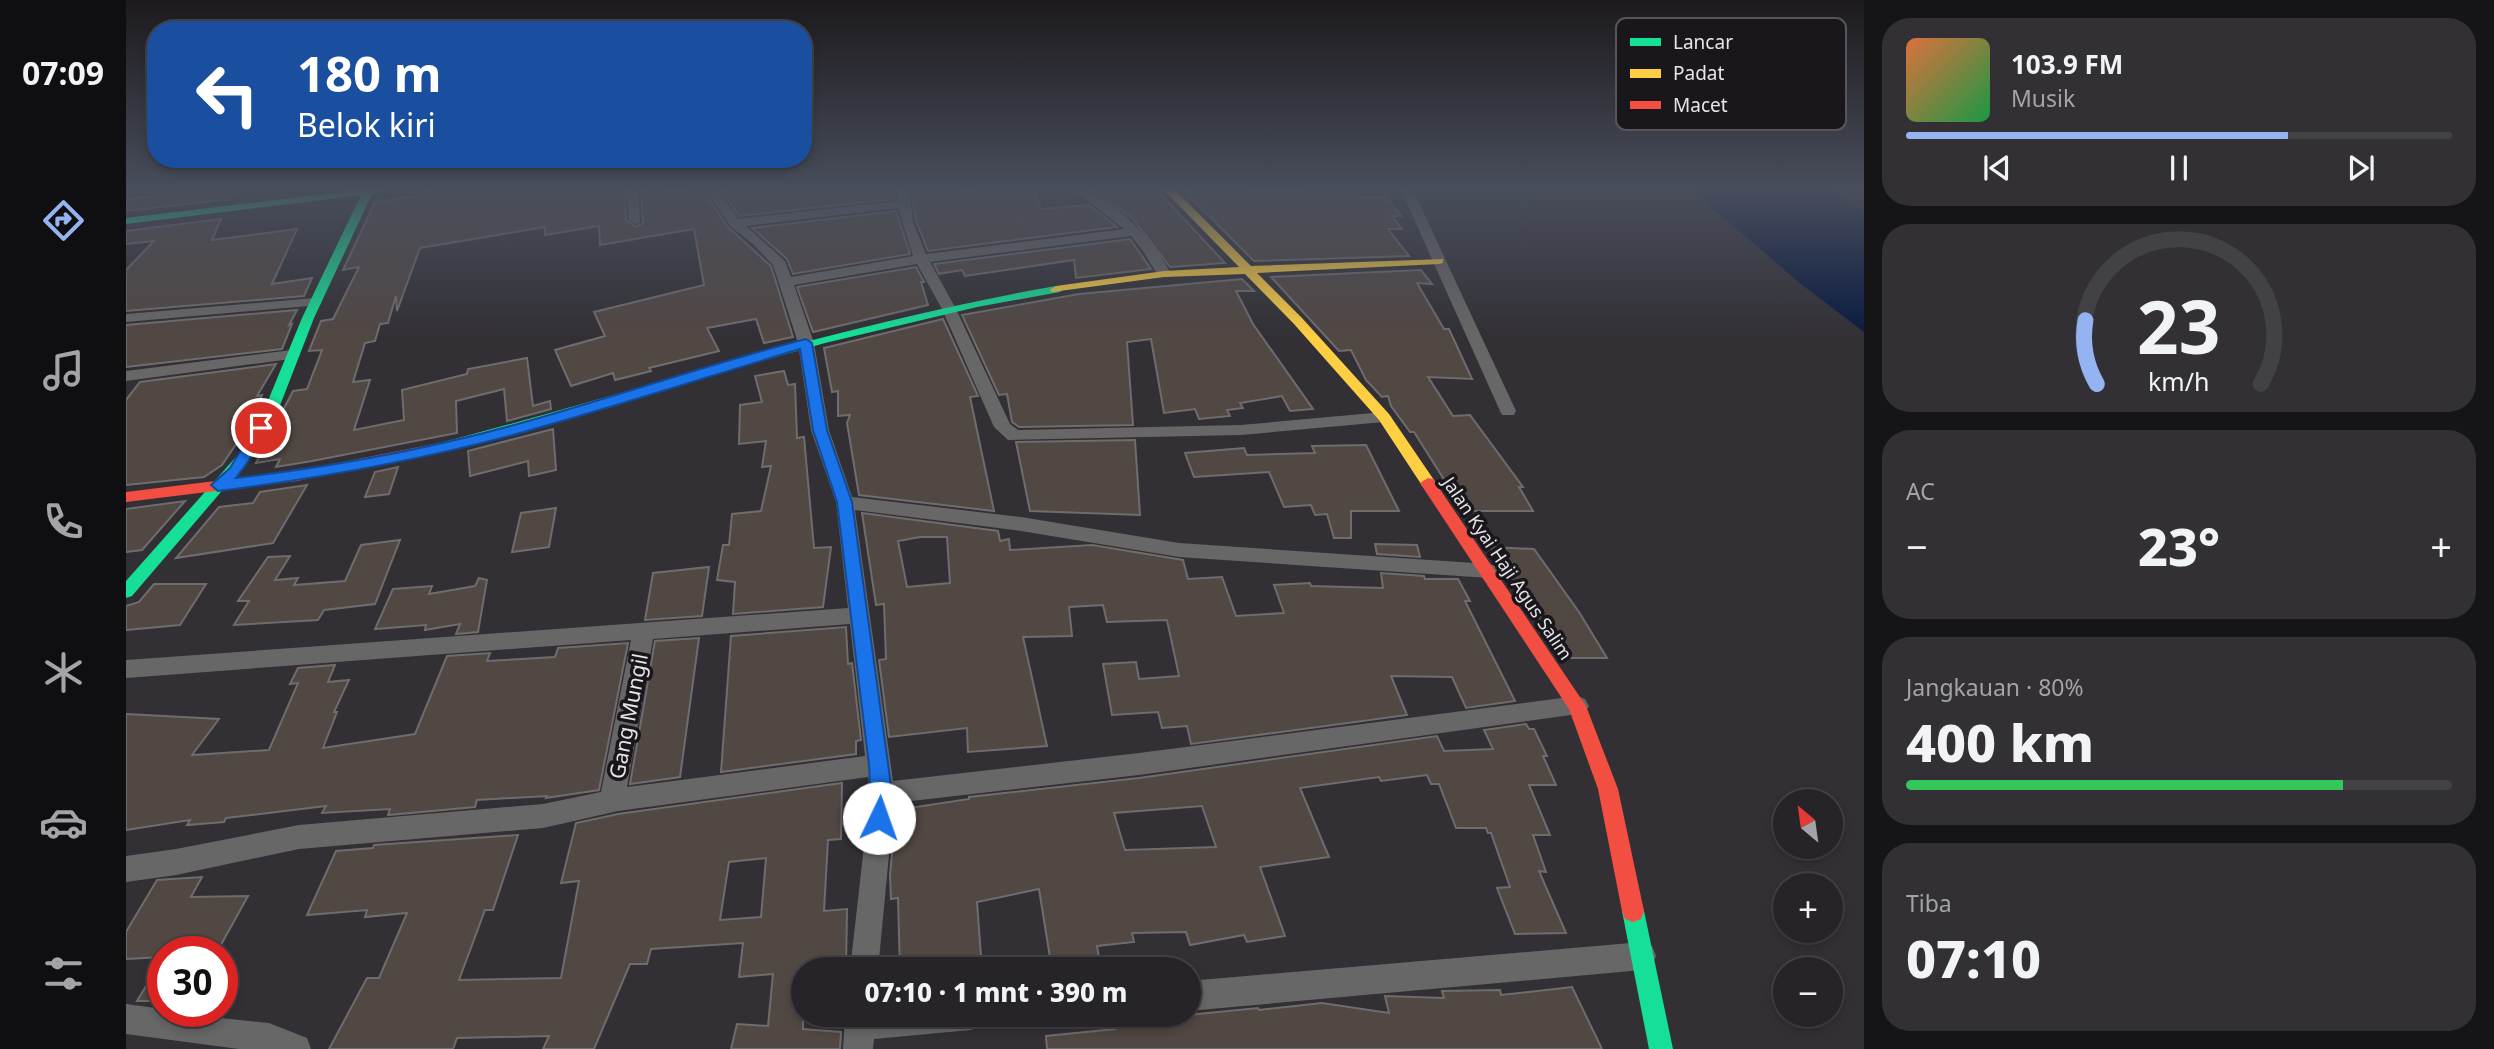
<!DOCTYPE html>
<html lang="id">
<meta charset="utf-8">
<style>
:root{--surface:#262428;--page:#323034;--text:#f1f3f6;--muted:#a4a4a8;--line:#424145;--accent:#95b2f1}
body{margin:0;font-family:"Noto Sans",sans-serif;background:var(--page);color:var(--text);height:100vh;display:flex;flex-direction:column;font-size:26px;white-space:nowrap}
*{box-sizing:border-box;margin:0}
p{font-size:23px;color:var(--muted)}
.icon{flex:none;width:38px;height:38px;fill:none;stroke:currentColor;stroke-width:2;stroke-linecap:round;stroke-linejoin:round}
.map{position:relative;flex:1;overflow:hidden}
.sheet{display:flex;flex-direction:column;gap:18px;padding:18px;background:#151416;width:630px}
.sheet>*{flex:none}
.top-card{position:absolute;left:21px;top:21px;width:665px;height:147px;border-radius:28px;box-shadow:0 4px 10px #0003,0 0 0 2px var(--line);background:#1a4fa0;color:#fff;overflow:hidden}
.needle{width:46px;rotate:331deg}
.buttons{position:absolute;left:1647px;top:789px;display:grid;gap:14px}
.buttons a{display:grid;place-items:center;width:70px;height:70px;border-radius:50%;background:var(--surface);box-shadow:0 4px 10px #0003,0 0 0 2px var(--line);font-size:35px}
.speed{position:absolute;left:21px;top:936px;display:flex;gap:14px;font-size:35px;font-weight:700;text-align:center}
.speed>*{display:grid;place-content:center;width:91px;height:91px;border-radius:50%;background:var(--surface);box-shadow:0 4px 10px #0003,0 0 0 2px var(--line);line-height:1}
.speed .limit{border:10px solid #d22;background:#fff;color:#111}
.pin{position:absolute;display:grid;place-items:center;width:60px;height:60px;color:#fff;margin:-30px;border:4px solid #fff;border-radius:50%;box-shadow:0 2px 7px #0007}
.me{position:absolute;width:77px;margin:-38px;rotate:3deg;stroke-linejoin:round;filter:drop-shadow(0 0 5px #0008)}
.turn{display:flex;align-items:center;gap:24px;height:147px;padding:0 35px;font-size:32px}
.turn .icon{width:91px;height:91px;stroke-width:2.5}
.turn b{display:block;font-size:49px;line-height:60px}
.big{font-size:52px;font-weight:800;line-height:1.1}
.sheet .card{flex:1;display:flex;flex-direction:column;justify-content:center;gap:10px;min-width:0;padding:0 24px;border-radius:28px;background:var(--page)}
.sheet .dial{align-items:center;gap:0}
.dial svg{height:182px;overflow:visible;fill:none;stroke:var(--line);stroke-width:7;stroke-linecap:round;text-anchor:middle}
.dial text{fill:var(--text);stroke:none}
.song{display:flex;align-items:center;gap:21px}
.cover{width:84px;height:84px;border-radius:10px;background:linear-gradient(135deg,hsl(20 70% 55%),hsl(140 70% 35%))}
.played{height:7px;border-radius:4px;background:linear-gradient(90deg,var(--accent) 70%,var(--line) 70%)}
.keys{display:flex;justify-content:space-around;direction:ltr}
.heat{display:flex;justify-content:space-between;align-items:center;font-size:38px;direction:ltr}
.charge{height:10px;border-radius:5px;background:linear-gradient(90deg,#34c759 80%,var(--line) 0)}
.trip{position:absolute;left:665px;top:957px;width:410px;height:70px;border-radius:35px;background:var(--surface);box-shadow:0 4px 10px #0003,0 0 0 2px var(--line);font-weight:800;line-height:70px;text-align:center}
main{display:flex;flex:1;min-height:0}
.tabs{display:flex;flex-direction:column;width:126px;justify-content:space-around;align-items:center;background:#0f0e10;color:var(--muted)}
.tabs .icon{width:49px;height:49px}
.tabs .on{color:var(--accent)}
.tabs b{font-size:32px;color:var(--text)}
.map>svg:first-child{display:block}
</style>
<main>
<nav class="tabs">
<b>07:09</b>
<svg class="icon on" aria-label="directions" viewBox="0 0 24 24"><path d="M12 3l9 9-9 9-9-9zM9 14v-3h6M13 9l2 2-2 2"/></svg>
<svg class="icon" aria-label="music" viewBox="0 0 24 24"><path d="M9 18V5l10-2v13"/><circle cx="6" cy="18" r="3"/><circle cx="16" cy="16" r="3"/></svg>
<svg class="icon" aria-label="phone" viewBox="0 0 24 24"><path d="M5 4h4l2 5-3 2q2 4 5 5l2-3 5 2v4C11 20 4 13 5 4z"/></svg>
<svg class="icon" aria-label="climate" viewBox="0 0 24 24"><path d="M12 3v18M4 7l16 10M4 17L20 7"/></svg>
<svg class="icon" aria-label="car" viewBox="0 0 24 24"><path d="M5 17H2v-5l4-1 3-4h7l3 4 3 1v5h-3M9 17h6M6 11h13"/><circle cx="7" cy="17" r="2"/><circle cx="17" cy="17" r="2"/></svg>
<svg class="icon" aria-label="filters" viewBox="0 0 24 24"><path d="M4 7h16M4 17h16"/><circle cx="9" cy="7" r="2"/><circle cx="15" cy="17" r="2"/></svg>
</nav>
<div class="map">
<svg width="1738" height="1049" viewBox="0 0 1738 1049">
<rect width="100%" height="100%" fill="#323035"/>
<!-- water -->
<polygon fill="#0a1b40" points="1565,190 1702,190 1738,212 1738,332 1675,284"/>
<!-- building -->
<g fill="#514743" stroke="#6f6c6e" stroke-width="2" fill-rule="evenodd">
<polygon points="34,190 108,190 104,199 0,211 0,200 32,195"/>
<polygon points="307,190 498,190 500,220 510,227 517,223 515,190 578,192 602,227 645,266 667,337 638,343 630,319 581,328 593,351 523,368 525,371 489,380 487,373 445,386 429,350 479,336 468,312 578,285 568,229 474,245 473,226 419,235 419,227 294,248 271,311 270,296 262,323 254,324 249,341 239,343 227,382 244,380 228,430 278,420 276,390 341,374 342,369 401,358 407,406 424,401 425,409 381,421 378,389 330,401 331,433 186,461 150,467 154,459 130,463 167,391 181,389 196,350 183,351 195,321 207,319 233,267 217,270 249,202 298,195 299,191"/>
<polygon points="595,190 768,190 768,199 613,216"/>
<polygon points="858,190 907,190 915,209 963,205 991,227 802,251 790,221 786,195"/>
<polygon points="963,190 1031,190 1099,263 1044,267 1006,218 978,197"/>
<polygon points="1057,190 1096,190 1097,192 1228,190 1235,198 1261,197 1275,216 1266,216 1276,229 1262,229 1283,256 1128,261"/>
<polygon points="770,211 784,254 667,274 661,259 626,228"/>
<polygon points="95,219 86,240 171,229 146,284 186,278 178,296 0,311 0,270 28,241 0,244 0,231"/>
<polygon points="1004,239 1025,269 950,278 948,260 839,276 836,270 813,274 808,264"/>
<polygon points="790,267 798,282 795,282 802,305 687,332 671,287"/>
<polygon points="1295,270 1306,284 1291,283 1318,329 1323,329 1346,379 1302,377 1327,416 1344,415 1397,487 1393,487 1407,511 1338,511 1288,432 1284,432 1265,406 1262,396 1256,397 1240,380 1225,350 1213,351 1145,277"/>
<polygon points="1116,279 1128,291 1110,291 1127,324 1187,409 1164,411 1156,396 1114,403 1117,408 1101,410 1104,416 1073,419 1069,409 1038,413 1025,339 1001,342 1007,425 893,427 886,422 881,394 873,395 836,315 953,294"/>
<polygon points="171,310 163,325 166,324 156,349 0,367 0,325"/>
<polygon points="817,319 852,396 844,397 868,511 733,495 721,423 724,415 712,416 712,391 706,392 698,348"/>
<polygon points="150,364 131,396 136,395 121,428 96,465 78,477 0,485 0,400 14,382"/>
<polygon points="658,371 662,385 669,384 671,438 678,437 688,548 705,547 697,607 607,614 609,582 591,580 597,545 603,545 606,514 635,511 645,466 636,467 640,441 613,444 614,405 636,402 629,376"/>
<polygon points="427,429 430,470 403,476 402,461 344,476 342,451"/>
<polygon points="1009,440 1014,515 904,511 890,442"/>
<polygon points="1240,445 1273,511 1225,511 1225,538 1208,538 1201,514 1189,515 1185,505 1158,507 1143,472 1068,477 1059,453 1118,448 1121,455 1189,453 1186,446"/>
<polygon points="272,467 263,494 239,497 249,472"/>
<polygon points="181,485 147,543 50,558 93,507 127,503 134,492"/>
<polygon points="59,501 16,550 0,552 0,509"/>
<polygon points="430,508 423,547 386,552 395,513"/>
<path d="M736,513L872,531L874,541L883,539L884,550L966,545L1057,560L1062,579L1096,577L1110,616L1158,613L1148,585L1184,583L1185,586L1257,588L1255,573L1298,576L1299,579H1332L1344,601H1339L1389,701L1340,708L1326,677L1265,676L1281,715L1065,744L1061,726L1036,728L1032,712L986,715L977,664L1010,662L1013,679L1053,676L1041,620L981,622L977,605L943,607L946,636L897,637L921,746L842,752L841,728L763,737L753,660L760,659L758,604L750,605ZM794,537H821L824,583L781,587L772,541Z"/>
<polygon points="274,540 249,604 198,610 192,620 108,625 123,601 112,601 142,557 164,556 149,580 172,578 168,585 219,581 235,545"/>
<polygon points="1249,544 1291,545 1294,557 1251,554"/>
<polygon points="1364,547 1408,549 1453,612 1481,658 1440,658"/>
<polygon points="583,567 576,616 519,620 527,573"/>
<polygon points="353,578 361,580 352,632 330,634 334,624 299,630 300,625 249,629 267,589 306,586 303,594 349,586"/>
<polygon points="28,584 80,584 54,625 0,630 0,606 13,602"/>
<polygon points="720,627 722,664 726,663 735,740 730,741 730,754 595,772 605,636"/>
<polygon points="573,638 554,777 504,784 529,641"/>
<polygon points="502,643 473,790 420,798 421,796 351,800 349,807 262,815 264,809 196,813 200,806 100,818 98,822 61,825 64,820 0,830 0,714 93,719 66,755 143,750 172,683 164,684 172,668 209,665 202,682 223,680 208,712 211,712 197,748 289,734 321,656 364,653 361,661 429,657 432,648"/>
<path d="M1400,724L1403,729H1408L1421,756H1417L1430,785H1403L1424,835H1407L1420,872L1413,871L1440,933L1389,934L1371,888L1384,887L1365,833H1362L1360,828H1330L1313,784H1305L1301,775L1255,781L1253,777L1174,788L1203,857L1134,867L1159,936L1121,942L1118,935L1064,945L1060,932L1006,933L1008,942L971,946L975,970H926L913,889L851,902L856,970H774L772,898L765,899L764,875L770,810L843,799V797L1013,778L1311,736L1318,751L1367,749L1358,730ZM1076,806L1090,847L999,850L988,813Z"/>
<path d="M716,783L715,839L702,840L698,911L721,909L720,968L677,970V1029L715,1032L714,1049H605L611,1024L642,1026L647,974L613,977L617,943L525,949L521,964H504L468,1049H417L423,1036L331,1038L327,1049H203L241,978H253L281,913L239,917L241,910L181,915L210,851L247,848L248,845L392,835L367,910H359L333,980L435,978L453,881L435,883L450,823L492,814ZM640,858L635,917L594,920L603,862Z"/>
<polygon points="76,877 65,897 122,896 91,952 37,952 37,957 0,959 0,932 31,880"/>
<polygon points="37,958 37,1001 11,1001"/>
<polygon points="1446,987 1476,1049 921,1049 920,1036 989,1029 987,1019 1019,1015 1062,1015 1132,1008 1133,1010 1196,1003 1263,1013 1259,996 1318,998 1316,991 1374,990 1375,995"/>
</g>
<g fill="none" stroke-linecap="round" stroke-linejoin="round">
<!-- street -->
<g fill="#686767" fill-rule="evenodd">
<polygon points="500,190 512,190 514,223 509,224 503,220"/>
<path d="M580,190H592L612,219L771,201V190H783L787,222L800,254L998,229L948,190C985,190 1029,243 1045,274L1043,277H1033L1017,251L1005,236L804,262L830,309L884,424L892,430L1115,425L1258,412L1266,417L1258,422L1115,435L882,440L868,427L816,309L791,264L668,285L688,343L703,430L726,497L895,517L1053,543L1363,564L1370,566L1373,571L1370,576L1363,578L1053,557L895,531L729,510L767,781L1013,753L1451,696L1459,699L1463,706L1459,713L1013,775L768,803L752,970H724L744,793L742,777L492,811L417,828L173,849L50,875L0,882V856L50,849L173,825L417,804L475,792L505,640L0,678V660L722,608L710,502L685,430L672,343L647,265L627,244L604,226ZM772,208L787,256L665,277L659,261L620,226ZM724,624L739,756L501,787L527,639Z"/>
<polygon points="1275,190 1287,190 1390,411 1388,415 1376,415 1374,411"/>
<polygon points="189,298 194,299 196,302 194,305 0,322 0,314"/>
<polygon points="166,350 172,352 174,355 172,358 0,381 0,371"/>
<polygon points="1516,942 1526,946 1530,956 1526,966 1516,970 1062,1011 1062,981"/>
<polygon points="0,1004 37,1009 37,1012 143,1023 181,1038 185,1049 113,1049 0,1034"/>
<polygon points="719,1015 860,1015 855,1025 845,1030 748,1039 747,1049 717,1049"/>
</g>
<!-- fast -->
<g fill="#16e098" fill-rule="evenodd">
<polygon points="230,190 259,190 246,194 188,318 153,408 130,451 6,596 0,598 0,581 117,449 139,408 176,318 235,195 0,224 0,218"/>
<path d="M930,286L936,290L934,292L851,307L699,343L308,454L301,449L303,446C512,391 717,323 930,286Z"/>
<polygon points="1507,900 1515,903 1518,911 1547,1049 1523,1049 1496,911 1499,903"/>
</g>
<!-- slow -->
<polygon fill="#ffcf43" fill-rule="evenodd" points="1038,190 1049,190 1125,266 1317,259 1317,263 1313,264 1131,273 1176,318 1263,414 1310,483 1307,487 1297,487 1253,420 1168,324 1119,274 1038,277 926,292 924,290 930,286 1038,271 1113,267"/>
<!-- jam -->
<g fill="#f24e42" fill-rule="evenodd">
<polygon points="308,444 315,449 313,452 171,481 0,502 0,492 171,471"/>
<polygon points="1302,478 1307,479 1460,706 1492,789 1518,911 1515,919 1507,922 1499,919 1496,911 1472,789 1443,709 1294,483"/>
</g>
</g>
<!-- sky -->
<linearGradient id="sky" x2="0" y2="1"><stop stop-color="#1c1a1d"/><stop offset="0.56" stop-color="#494e5c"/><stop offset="1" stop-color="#494e5c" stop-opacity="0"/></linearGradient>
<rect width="1738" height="337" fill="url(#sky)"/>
<!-- route -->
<path fill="#1a73e8" stroke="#114b97" stroke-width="2" d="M680,339L686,343L701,430L726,502L766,793L761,825L753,828L746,825C741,814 745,779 743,765L711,502L687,430L674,349C581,377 488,407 394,433C295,460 194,478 92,491L85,485L104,468L130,425L135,423L142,428L134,445L110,478C204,467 297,450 388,425C486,398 582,364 680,339Z"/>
<g text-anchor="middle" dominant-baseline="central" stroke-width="7" stroke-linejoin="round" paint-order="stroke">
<!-- street labels -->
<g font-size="18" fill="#e7e5ea" stroke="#19171b">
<text transform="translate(1382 568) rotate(56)">Jalan Kyai Haji Agus Salim</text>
</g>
<!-- near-street labels -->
<g font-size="21" fill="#e7e5ea" stroke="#19171b">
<text transform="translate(502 716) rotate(-79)">Gang Mungil</text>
</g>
</g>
<!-- legend -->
<rect x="1490" y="18" width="230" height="112" rx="10" fill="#19171b" stroke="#575559" stroke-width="2"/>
<rect x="1504" y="38" width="31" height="8" fill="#16e098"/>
<rect x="1504" y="69" width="31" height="9" fill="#ffcf43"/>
<rect x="1504" y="101" width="31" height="8" fill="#f24e42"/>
<g font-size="19" fill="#e7e5ea">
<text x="1547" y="49">Lancar</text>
<text x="1547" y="80">Padat</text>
<text x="1547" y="112">Macet</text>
</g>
</svg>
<div class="buttons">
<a><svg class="needle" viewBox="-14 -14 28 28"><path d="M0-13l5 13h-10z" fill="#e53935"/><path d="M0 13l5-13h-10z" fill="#a4a4a8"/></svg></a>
<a>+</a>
<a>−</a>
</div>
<div class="speed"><div class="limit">30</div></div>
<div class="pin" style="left:135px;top:428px;background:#d93025"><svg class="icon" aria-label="arrive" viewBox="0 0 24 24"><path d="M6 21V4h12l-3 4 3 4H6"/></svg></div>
<svg class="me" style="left:753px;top:818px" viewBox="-20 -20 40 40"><circle r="19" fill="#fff"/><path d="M0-13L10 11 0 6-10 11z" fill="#1a73e8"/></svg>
<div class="trip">07:10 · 1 mnt · 390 m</div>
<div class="top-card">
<div class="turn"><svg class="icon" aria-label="left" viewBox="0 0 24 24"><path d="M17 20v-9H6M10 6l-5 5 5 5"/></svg><div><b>180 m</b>Belok kiri</div></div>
</div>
</div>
<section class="sheet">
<div class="card">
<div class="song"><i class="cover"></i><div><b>103.9 FM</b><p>Musik</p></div></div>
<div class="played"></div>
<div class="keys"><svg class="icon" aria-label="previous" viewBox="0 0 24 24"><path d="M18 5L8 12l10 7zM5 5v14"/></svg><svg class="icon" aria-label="pause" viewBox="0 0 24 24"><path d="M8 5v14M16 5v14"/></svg><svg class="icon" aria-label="next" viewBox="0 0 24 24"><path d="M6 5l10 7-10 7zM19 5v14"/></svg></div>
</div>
<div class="card dial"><svg viewBox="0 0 100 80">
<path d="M14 69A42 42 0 1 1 86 69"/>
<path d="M14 69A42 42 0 0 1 9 41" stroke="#95b2f1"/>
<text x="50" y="56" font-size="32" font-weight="700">23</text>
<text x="50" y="72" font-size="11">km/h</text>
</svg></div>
<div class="card"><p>AC</p>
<div class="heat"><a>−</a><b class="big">23°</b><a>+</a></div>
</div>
<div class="card"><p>Jangkauan · 80%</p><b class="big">400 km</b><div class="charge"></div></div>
<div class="card"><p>Tiba</p><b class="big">07:10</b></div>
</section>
</main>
